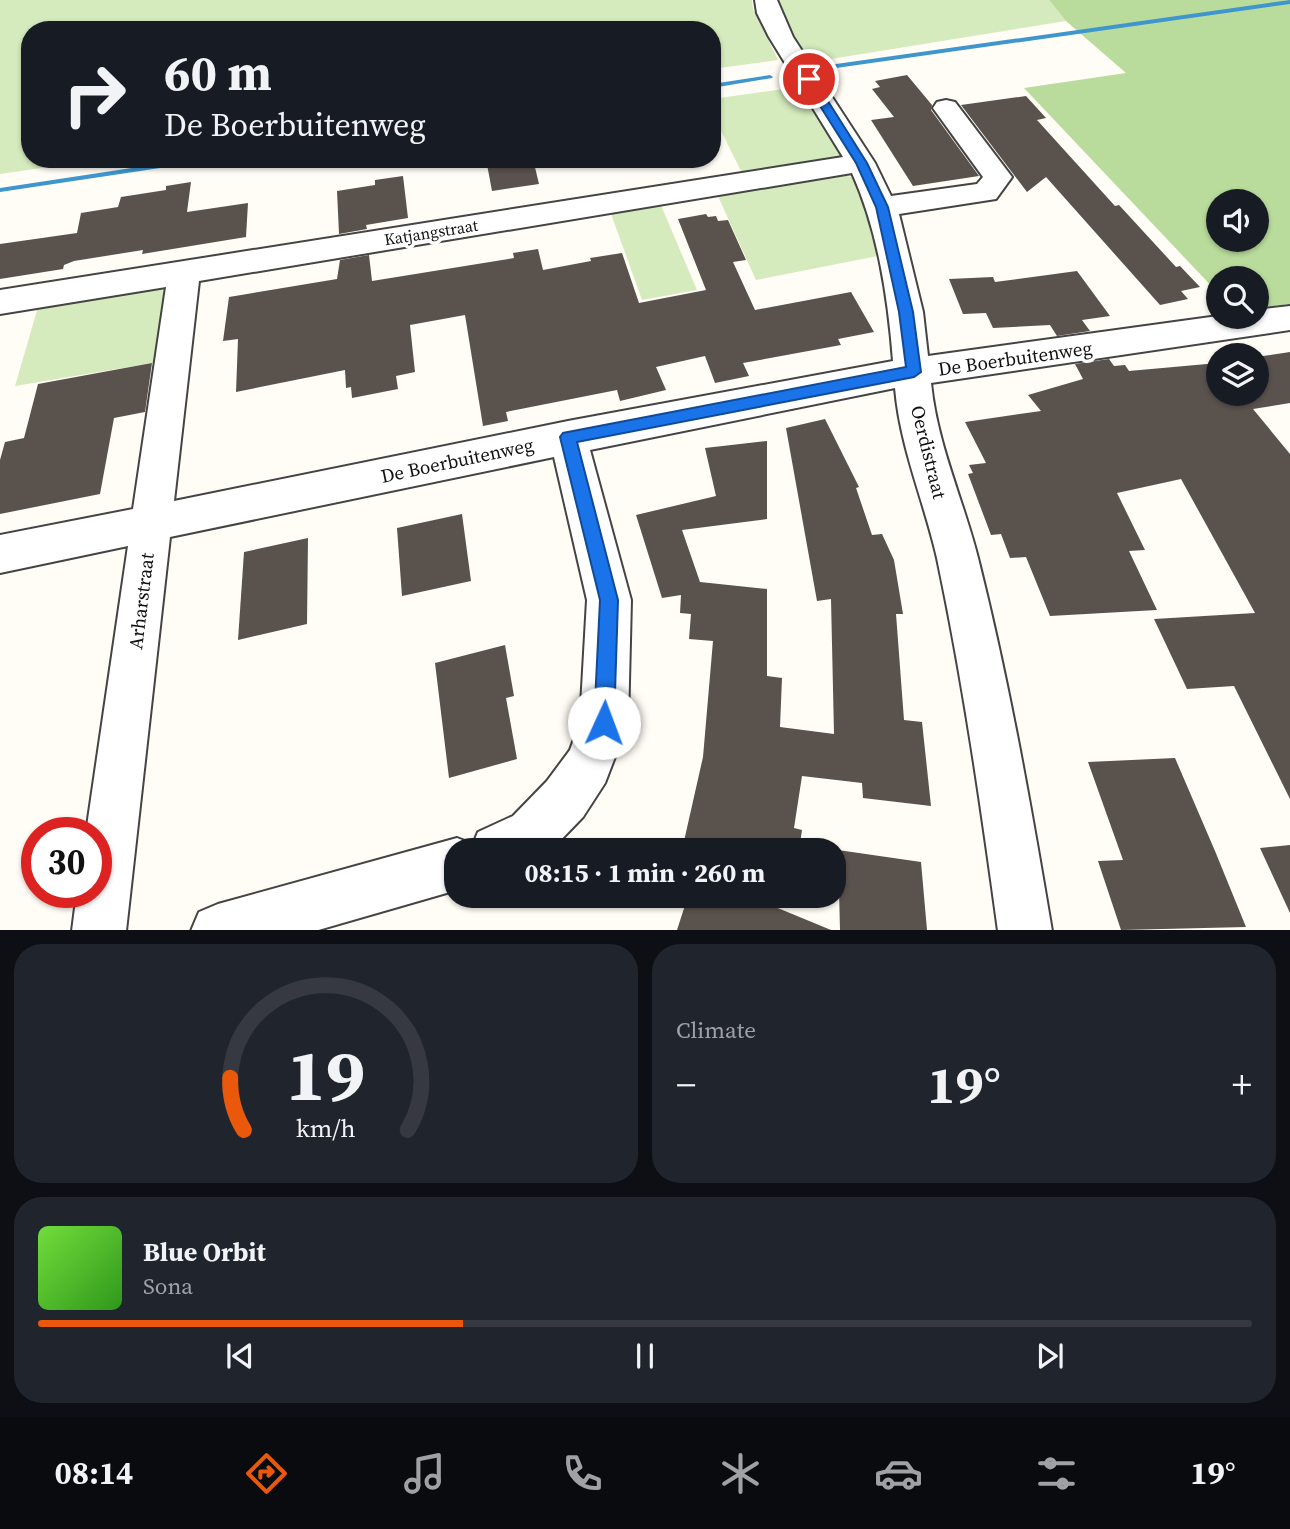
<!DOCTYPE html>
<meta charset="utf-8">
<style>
:root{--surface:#171b24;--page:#20242c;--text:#f1f3f6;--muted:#9ea1a6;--line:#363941;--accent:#ea580c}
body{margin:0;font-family:"Source Serif 4",serif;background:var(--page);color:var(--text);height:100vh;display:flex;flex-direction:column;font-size:26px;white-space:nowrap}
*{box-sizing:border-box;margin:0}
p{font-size:23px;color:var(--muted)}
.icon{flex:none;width:38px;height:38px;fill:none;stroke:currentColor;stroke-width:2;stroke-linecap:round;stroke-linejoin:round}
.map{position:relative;height:930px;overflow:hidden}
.drawer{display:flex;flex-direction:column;gap:14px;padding:14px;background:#0d0f14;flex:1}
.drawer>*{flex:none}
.guide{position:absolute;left:21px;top:21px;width:700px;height:147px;border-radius:28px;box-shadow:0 2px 5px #0004;background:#171b24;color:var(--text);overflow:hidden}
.tools{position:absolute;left:1206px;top:189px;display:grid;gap:14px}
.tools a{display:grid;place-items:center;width:63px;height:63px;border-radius:50%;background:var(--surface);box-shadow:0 2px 5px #0004;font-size:35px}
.speed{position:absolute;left:21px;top:817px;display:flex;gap:14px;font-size:35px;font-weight:700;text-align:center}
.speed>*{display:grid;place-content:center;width:91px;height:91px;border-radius:50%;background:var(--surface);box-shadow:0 2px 5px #0004;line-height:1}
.speed .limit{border:10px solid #d22;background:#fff;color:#111}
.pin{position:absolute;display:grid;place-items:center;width:60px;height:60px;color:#fff;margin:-30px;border:4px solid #fff;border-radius:50%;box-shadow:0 2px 7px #0007}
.me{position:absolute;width:77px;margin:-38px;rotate:2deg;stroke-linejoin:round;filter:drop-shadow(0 0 5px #0008)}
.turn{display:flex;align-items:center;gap:24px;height:147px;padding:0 28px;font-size:32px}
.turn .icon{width:91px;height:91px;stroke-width:2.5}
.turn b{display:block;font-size:49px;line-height:60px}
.big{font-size:52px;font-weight:700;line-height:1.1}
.drawer .widget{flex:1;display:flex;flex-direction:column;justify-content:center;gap:10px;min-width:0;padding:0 24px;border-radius:28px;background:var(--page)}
.drawer .dial{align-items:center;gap:0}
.dial svg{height:182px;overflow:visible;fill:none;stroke:var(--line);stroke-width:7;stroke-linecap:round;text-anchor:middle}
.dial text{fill:var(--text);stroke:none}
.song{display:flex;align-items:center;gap:21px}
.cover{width:84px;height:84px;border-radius:10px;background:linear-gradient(135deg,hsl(100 70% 55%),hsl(110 70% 35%))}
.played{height:7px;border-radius:4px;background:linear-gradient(90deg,var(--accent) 35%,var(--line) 35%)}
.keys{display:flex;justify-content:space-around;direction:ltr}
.heat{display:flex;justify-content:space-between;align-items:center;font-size:38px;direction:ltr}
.drawer .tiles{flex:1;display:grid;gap:14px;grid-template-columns:1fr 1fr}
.widget:last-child{grid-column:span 2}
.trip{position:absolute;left:444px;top:838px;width:402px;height:70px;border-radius:28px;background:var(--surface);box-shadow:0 2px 5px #0004;font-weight:700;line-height:70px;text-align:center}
.menu{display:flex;height:112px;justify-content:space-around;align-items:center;background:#090b0e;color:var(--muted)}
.menu .icon{width:49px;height:49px}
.menu .on{color:var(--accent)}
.menu b{font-size:32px;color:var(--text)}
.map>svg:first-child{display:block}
</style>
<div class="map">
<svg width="1290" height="931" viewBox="0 0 1290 931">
<rect width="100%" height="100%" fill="#fffdf5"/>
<!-- green -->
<g fill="#d5ebbd">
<polygon points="0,0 752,0 753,9 778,60 712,69 712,30 30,30 30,159 103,159 0,174"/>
<polygon points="774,0 1049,0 1066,21 806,63"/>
<polygon points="806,86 845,153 837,160 744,177 712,113 712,99"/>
<polygon points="839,174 860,179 883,255 756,280 717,194"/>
<polygon points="660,203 697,290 642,300 610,211"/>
<polygon points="151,289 171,291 165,361 15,386 38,307"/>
</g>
<!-- forest -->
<path fill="#b9dc9c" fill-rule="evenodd" d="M1049,0H1290V304L1257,308L1256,278H1218V293L1024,88L1126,73L1066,21ZM1218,201H1256V240H1218Z"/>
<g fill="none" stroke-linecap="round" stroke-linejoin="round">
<!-- stream -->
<g fill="#3f96cf" fill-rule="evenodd">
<polygon points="1290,0 1290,4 836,68 833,66 836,64"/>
<polygon points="770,75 773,77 772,78 712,88 712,84"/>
<polygon points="191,159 210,159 207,161 0,192 0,188"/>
</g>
</g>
<!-- building -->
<g fill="#5a524d">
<polygon points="907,75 932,105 931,110 979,176 913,186 871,120 894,117 872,89 880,87 875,81"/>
<polygon points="1026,96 1046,118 1037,120 1115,206 1119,205 1176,267 1180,266 1200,287 1181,291 1188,299 1160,305 1046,177 1027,192 961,105"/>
<polygon points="486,159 533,159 539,184 492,191"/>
<polygon points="403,176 408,218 366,225 367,229 339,234 337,191 375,185 375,180"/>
<polygon points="191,182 187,212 248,203 246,237 142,254 143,250 74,261 64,265 63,269 0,279 0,244 77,233 81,213 118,207 121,197 166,190 166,186"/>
<polygon points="706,214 708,217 716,216 718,221 728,220 746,260 733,262 755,310 851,292 874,332 838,339 841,345 743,363 749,376 715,383 705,356 656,367 666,390 620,401 617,390 506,412 508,421 483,426 465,315 410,325 415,372 396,376 398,389 352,398 351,387 346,388 345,370 236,392 238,339 223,341 229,297 337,279 340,260 369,255 372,281 514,258 513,253 538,249 543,270 591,261 590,258 622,253 639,303 706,290 678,219"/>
<polygon points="1077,271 1110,316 1082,320 1090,331 1057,336 1050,325 993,328 986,313 963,314 949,279 993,277 995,282"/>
<polygon points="1290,352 1290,403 1253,409 1290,454 1290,799 1234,686 1187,689 1154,619 1255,613 1181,479 1117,493 1145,550 1129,551 1157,610 1050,616 1026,557 1010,558 1001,534 991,535 968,474 973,473 969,465 986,463 965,422 1041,411 1028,395 1083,379 1075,364 1109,359 1114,366 1125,365 1129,371 1218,363 1218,394 1256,394 1256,357"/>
<polygon points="152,363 145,412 114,418 100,494 0,514 0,460 5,442 24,438 38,384"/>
<polygon points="825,419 859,487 856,488 872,535 882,534 894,560 903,614 896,614 904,720 922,722 931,806 863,798 862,783 802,776 794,828 802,830 799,850 682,850 703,757 713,641 689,639 691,614 680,613 681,595 662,598 636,515 716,496 705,448 767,441 767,519 682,530 700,582 767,589 767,676 782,678 780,727 834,734 831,599 817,601 786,428"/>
<polygon points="462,514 471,581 402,596 397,528"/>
<polygon points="308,538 307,624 238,640 244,552"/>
<polygon points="505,645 514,696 506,698 517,759 449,778 435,663"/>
<polygon points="1175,758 1215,851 1246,927 1121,930 1098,861 1123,860 1088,762"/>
<polygon points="1290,845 1290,913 1260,848"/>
<polygon points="838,850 921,862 927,930 840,930"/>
<polygon points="688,896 749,896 831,930 677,930"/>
</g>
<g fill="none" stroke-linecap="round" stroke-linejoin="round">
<defs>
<path id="minor" d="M755,0H777L793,37L875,163L891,196L977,184L983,177L933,108L937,102L946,100L955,102L1012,177L996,199L899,214L923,312L928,356L1218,316L1256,317V310L1290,306V330L931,383C937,444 963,499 978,558C1009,681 1031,806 1052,931H998C981,806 963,681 937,558C924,501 900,447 895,388L590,450L631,600L628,723L605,783L583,817L551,850H457V890L315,931H191L199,912L218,904L457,838L473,844L478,832L513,816L547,781L570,750L580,723L587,600L554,457L170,537L126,931H72L77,892H96V833H86L128,546L0,573V535L133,509L166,287L0,314V290L843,157L769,37L757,13ZM852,173C878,231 888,297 893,361L568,421L174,501L199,281Z"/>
</defs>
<!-- minor casing -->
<use href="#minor" stroke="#444" stroke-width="4"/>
<!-- minor -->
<use href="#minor" fill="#fff" fill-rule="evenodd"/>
</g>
<!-- route -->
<polygon fill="#1a73e8" stroke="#114b97" stroke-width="2" points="809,76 814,79 867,163 888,207 913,312 921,372 914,377 577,442 618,600 614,723 611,730 604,733 597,730 594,723 600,600 560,437 563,433 906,367 899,312 876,207 856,163 803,79"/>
<g text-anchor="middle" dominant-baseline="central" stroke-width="7" stroke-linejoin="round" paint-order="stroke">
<!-- far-street labels -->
<g font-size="16" fill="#111" stroke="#fff">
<text transform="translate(431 232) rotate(-9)">Katjangstraat</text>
</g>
<!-- street labels -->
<g font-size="19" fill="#111" stroke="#fff">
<text transform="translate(1015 358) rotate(-8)">De Boerbuitenweg</text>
<text transform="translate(929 452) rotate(76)">Oerdistraat</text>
<text transform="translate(457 460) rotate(-12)">De Boerbuitenweg</text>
<text transform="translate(141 601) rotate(-83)">Arharstraat</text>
</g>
</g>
</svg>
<div class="tools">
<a><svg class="icon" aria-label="sound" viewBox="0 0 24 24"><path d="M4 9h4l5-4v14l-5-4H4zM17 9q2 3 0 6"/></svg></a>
<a><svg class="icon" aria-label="search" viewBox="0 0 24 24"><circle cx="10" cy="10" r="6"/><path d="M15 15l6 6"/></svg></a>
<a><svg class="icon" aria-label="layers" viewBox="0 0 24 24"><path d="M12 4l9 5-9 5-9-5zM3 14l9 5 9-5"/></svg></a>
</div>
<div class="speed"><div class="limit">30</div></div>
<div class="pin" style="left:809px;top:79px;background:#d93025"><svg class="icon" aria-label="arrive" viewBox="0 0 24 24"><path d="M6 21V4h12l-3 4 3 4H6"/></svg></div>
<svg class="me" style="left:604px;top:723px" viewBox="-20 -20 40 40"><circle r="19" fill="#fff"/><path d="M0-13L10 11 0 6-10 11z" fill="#1a73e8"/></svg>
<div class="trip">08:15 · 1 min · 260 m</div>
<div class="guide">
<div class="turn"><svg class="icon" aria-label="right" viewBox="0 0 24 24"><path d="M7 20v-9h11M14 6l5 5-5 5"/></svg><div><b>60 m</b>De Boerbuitenweg</div></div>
</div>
</div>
<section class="drawer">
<div class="tiles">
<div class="widget dial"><svg viewBox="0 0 100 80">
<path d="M14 69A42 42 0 1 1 86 69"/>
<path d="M14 69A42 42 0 0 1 8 46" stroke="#ea580c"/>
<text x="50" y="56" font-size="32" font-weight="700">19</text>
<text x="50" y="72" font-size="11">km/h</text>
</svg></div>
<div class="widget"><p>Climate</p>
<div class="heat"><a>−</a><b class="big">19°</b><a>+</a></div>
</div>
<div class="widget">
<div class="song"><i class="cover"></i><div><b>Blue Orbit</b><p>Sona</p></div></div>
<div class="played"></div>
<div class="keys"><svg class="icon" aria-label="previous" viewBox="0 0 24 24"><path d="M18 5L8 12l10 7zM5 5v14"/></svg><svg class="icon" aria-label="pause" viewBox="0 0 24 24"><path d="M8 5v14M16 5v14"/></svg><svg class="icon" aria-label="next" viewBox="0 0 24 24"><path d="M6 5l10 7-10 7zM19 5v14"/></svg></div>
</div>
</div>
</section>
<nav class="menu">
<b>08:14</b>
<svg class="icon on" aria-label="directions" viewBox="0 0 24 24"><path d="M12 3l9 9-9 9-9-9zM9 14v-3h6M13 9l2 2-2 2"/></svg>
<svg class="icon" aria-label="music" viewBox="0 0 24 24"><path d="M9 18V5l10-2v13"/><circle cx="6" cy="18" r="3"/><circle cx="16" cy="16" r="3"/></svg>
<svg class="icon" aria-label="phone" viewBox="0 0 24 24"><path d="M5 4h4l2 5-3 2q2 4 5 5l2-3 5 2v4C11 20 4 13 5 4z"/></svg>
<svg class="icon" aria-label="climate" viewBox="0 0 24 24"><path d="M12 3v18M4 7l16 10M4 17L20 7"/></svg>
<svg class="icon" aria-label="car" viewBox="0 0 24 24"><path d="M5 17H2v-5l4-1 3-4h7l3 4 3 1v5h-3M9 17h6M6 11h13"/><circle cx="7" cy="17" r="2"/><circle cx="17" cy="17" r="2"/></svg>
<svg class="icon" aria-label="filters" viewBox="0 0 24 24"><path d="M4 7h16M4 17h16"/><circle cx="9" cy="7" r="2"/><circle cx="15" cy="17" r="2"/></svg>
<b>19°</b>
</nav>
